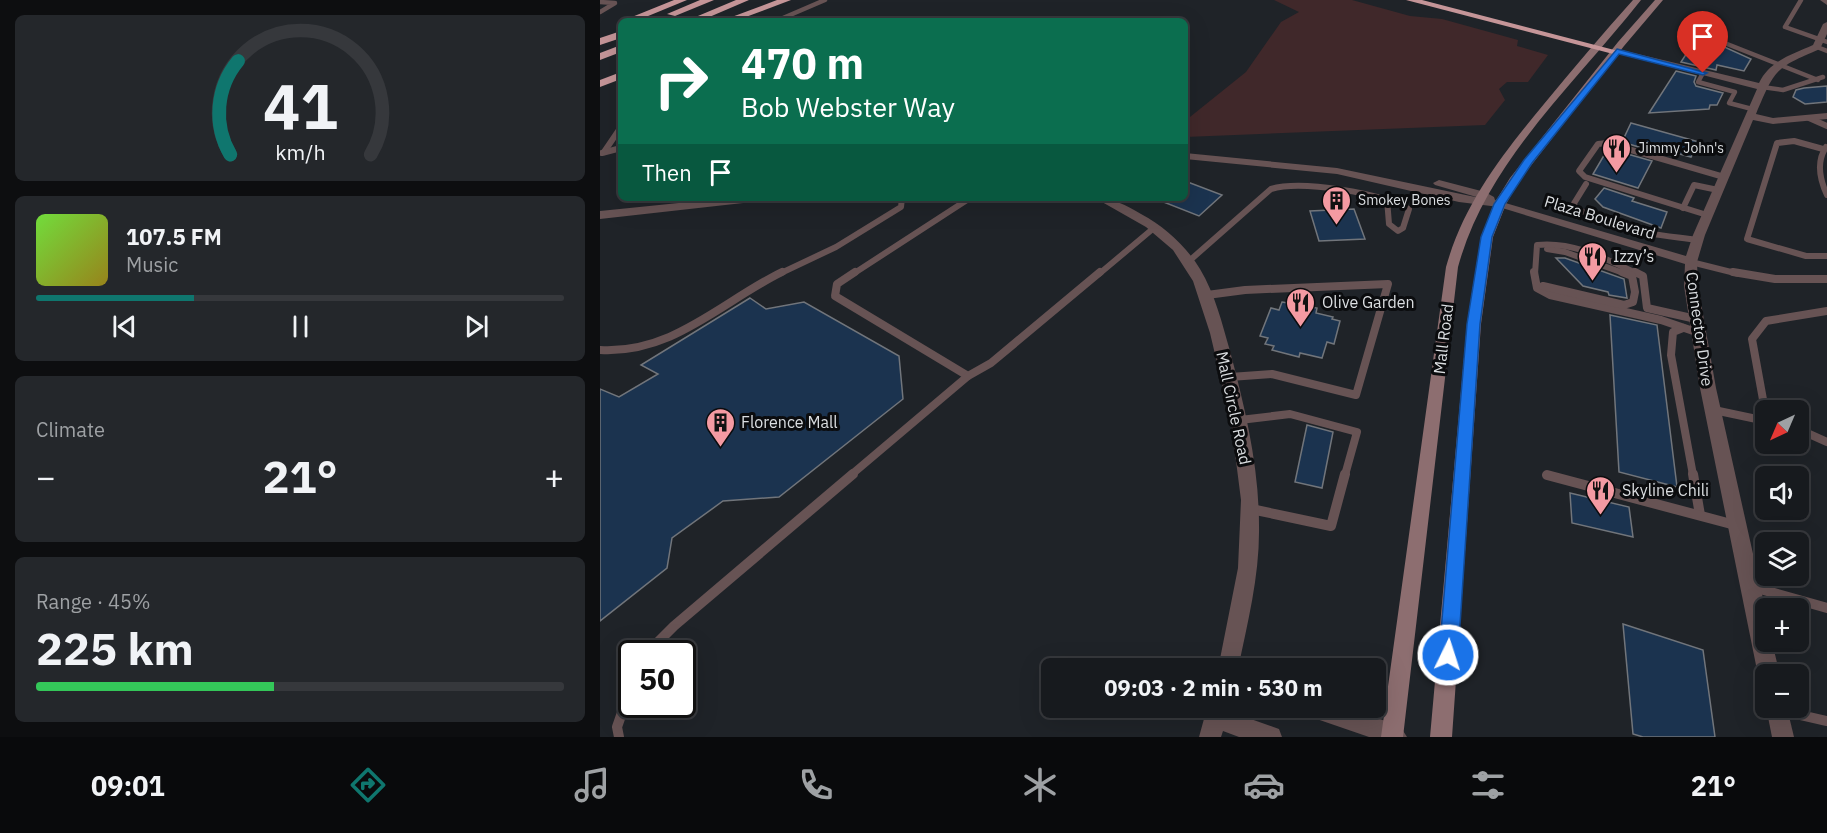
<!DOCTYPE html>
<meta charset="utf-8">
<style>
:root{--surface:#171a1e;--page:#24272b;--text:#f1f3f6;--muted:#9ea1a4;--line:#36383c;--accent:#0f766e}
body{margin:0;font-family:"IBM Plex Sans",sans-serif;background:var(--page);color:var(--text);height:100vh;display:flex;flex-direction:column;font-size:22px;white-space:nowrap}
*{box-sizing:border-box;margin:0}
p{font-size:20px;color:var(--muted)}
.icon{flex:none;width:33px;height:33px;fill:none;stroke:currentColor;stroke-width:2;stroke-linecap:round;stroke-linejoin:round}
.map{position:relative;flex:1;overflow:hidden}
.details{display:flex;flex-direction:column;gap:15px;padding:15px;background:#0d0e10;width:600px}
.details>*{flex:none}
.top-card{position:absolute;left:18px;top:18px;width:570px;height:183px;border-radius:9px;box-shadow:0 6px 24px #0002,0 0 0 2px var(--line);background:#0b6e4f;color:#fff;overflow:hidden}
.needle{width:39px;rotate:224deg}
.controls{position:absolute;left:1155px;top:400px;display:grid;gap:12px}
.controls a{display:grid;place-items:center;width:54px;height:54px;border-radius:9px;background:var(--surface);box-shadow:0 6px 24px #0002,0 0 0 2px var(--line);font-size:30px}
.speed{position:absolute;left:18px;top:640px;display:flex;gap:12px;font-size:30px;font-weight:700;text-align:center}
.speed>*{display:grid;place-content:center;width:78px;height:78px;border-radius:50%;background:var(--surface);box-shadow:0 6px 24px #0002,0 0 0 2px var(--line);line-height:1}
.speed .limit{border:3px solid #111;border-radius:9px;background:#fff;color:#111}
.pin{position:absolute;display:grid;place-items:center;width:51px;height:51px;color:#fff;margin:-62px -26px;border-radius:50% 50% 50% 0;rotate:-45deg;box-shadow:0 0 6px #0007}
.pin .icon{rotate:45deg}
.me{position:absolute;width:66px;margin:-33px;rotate:4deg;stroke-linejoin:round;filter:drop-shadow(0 0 4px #0008)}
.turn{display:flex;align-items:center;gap:21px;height:126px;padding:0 24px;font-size:27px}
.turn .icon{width:78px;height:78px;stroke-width:2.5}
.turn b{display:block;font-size:42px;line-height:51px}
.then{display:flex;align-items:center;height:57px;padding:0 24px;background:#0003;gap:12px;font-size:22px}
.big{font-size:45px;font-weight:700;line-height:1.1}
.details .card{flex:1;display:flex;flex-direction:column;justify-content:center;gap:9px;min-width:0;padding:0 21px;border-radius:9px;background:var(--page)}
.details .dial{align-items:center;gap:0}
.dial svg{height:156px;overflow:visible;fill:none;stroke:var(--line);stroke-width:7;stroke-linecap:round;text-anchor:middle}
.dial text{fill:var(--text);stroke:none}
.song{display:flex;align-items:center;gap:18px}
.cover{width:72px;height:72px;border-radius:9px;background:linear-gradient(135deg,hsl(100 70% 55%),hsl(50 70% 35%))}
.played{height:6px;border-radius:3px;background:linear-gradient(90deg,var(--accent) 30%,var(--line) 30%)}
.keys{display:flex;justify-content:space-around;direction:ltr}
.heat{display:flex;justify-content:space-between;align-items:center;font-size:33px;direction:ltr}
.charge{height:9px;border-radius:4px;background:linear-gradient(90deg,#34c759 45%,var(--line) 0)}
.trip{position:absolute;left:441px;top:658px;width:345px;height:60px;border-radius:9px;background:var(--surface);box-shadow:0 6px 24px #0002,0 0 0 2px var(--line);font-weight:700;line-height:60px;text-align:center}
.menu{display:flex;height:96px;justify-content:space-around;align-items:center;background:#090a0c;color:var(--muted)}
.menu .icon{width:42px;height:42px}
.menu .current{color:var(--accent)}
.menu b{font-size:27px;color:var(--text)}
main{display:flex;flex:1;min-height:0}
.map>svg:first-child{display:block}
</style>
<main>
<section class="details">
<div class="card dial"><svg viewBox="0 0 100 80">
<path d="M14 69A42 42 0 1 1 86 69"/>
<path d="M14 69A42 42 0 0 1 18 21" stroke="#0f766e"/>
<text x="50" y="56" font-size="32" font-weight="700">41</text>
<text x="50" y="72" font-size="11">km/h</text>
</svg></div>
<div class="card">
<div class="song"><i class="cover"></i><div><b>107.5 FM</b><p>Music</p></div></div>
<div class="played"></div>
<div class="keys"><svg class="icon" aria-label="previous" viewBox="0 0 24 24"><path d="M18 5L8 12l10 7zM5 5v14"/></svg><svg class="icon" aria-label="pause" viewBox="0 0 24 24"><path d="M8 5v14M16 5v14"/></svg><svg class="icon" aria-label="next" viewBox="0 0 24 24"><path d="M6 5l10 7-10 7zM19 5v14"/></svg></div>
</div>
<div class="card"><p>Climate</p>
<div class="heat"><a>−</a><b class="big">21°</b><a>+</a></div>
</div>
<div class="card"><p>Range · 45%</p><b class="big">225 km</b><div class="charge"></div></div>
</section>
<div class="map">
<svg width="1227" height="737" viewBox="0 0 1227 737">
<rect width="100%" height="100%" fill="#1f2328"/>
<!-- green -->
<polygon fill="#40282a" points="674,0 752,0 810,16 842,19 918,40 917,46 948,55 928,82 907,82 899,89 905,100 885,125 585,137 585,121 646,72 681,22 699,12"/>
<!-- building -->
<g fill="#1b334f" stroke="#71757b" stroke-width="1.5">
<polygon points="1096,39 1109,40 1151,59 1144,71 1117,65 1116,70 1081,62"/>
<polygon points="1076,71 1096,76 1094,82 1096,86 1123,93 1117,105 1110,105 1109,109 1049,113"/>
<polygon points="1227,86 1227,102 1205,104 1193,97 1196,90 1204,88"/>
<polygon points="1031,123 1099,142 1091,157 1058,148 1056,152 1022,142"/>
<polygon points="1017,151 1052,161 1038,188 993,174 1006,152 1015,155"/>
<polygon points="585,181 622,195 599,216 556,199 585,198"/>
<polygon points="1004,188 1034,198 1032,201 1067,212 1061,228 1003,207 995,199"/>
<polygon points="754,209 765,239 719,241 710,211"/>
<polygon points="956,258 965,258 1024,279 1027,298 1009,295 1008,292 983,286"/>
<polygon points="150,298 166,309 204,302 299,356 303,399 179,497 123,501 72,538 67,568 0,621 0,389 19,397 58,374 41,365"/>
<polygon points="682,302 717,308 716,313 733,317 732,319 740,321 734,344 727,342 722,358 700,353 699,357 672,350 674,346 665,344 668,338 660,336 671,308 679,310"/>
<polygon points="1010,315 1057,325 1077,487 1019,472"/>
<polygon points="707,425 733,432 722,488 695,482"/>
<polygon points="970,493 1029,507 1033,537 972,523"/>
<polygon points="1023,624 1103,650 1115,737 1043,737 1033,734"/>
</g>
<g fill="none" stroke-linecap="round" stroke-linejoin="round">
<!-- service-far3 -->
<g stroke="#675354" stroke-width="4.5">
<polyline points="1201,0 1185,27 1227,42"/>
<polyline points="0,2 15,3 0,12"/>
<polyline points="176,21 225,0"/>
<polyline points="1117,40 1218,80"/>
<polyline points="1217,47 1227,51"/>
<polyline points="1103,73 1098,82 1135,92 1129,103 1152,109"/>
<polyline points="1162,87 1183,90 1223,77"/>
<polyline points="1209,118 1212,119"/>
</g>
<!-- service-far2 -->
<g stroke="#675354" stroke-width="6">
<polyline points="1209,118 1227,126"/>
<path d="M1226,147C1216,162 1220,180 1227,195"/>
<polyline points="1223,149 1194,141 1177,143 1147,239 1206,256 1227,256"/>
<polyline points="4,152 21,127"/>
<polyline points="2,153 21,148"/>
<path d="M986,184L973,205C1007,232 1056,234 1098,240"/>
<polyline points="1083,208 1094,185 1118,190"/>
<polyline points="1107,215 985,177 979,171 998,144 1007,143 1124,177"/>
<polyline points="947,249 965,252 1026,274"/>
<path d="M588,262L671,189C702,180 781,193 809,209L803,228L798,231L789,224L787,199"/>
<polyline points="1091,262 1139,274"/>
<polyline points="179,274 236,247 301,207 302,198"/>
<polyline points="253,274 370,198"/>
<polyline points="499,274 555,227"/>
<path d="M935,274L937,245C973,241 1006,259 1038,274"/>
</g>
<!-- service-far1 -->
<g stroke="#675354" stroke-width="8">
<polyline points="255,272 237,284 235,296 368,376"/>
<polyline points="934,272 937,288 950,295 1061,320 1099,333"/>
<polyline points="1035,272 1043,276 1047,308 1096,319"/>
<polyline points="1133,272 1175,279 1227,279"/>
<polyline points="943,286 1024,305 1033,302 1035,292 1032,276 1022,272"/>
<polyline points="607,295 645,290 788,284 756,395 672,374 630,377"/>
<polyline points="1083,328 1073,332 1071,355 1093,475"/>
<path d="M0,350C73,354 121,302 182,272"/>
<polyline points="1114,410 1166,421"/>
<polyline points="1166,416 1152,339 1166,321 1227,311"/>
<polyline points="640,420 690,414 757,432 745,475"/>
<polyline points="1198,429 1227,442"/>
<polyline points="251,475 368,376 391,363 500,272"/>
</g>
<!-- service -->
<g stroke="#675354" stroke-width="10">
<polyline points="1093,474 1100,515"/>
<polyline points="947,475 1135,525"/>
<polyline points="651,509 731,526 745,474"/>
<polyline points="1153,587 1227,608"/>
<polyline points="46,654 74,626 253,474"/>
<polyline points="1178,710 1227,721"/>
<polyline points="19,737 17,727 32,684"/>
</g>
<!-- minor -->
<g fill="#675354" fill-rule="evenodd">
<polygon points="1220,0 1227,0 1227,5"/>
<path d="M1227,22V34L1220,49C1175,68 1175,69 1156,114L1173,118L1227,113V119L1173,124L1153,120L1105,235L1097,262L1098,286L1116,388L1166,612V642H1172L1180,675H1166V684L1162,682L1158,675L1100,388L1084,286L1085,264L899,207L859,202L737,174L585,159V153L737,168L880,198L835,185L833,183L839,180L885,192L894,197L895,200L1086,256L1093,235L1157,89L1013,52L1017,49L1159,83C1169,61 1193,54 1213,45L1223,24Z"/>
<polygon points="128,198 167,198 161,201 0,219 0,211"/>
<path d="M495,198C513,198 526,205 541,214C565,227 586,246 600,269C615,294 622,323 630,351C645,408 659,466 659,525C660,574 648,621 638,669H618L638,568L641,500L631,422L610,333L593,281L573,250L546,227Z"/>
<polygon points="1166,707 1187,708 1194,737 1172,737"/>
<polygon points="607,708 629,708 628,711 679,729 682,737 639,737 623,731 621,737 599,737"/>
<polygon points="705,708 748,708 800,726 807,737 769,737 708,716"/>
</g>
<!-- secondary -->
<g fill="#8d6e70" fill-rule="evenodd">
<path d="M1033,0H1041C975,84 887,161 858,267L803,737H781L846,267C864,203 902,155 944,104C973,69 1002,34 1033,0Z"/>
<polygon points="1055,0 1063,0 1024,46 919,181 906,204 893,237 881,324 852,737 830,737 867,324 881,237 894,204 910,178 1018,42"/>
</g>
<!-- motorway -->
<g fill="#c59598" fill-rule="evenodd">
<polygon points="74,0 87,0 36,21 22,21"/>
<polygon points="100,0 114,0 75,16 67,14"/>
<polygon points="136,0 149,0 100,21 86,21"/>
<polygon points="177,0 191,0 135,21 121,21"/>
<polygon points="806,0 822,0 1022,52 1017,55"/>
<polygon points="21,31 21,38 0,45 0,38"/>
<polygon points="21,45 21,52 0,60 0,53"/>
<polygon points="21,72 21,79 0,87 0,80"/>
</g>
</g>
<!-- route -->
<polygon fill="#1a73e8" stroke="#114b97" stroke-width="1.5" points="1017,49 1107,73 1103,75 1019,54 932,163 905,204 892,237 880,324 858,655 855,661 848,664 842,661 839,655 867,324 881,237 894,204 924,160"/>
<!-- icons -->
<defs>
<symbol id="restaurant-pin" viewBox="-11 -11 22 30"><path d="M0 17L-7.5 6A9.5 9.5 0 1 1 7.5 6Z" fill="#f49aa2" stroke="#0b0c0e"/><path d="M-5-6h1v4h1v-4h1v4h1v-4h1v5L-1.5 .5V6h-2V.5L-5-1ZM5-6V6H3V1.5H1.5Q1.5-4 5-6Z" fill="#111"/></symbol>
<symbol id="building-pin" viewBox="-11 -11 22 30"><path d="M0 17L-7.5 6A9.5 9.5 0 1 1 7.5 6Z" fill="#f49aa2" stroke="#0b0c0e"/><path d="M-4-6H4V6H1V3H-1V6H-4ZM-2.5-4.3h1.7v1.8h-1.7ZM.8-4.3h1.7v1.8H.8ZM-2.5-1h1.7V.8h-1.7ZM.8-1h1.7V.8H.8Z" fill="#111"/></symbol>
</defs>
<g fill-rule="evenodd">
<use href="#restaurant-pin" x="1000" y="132" width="33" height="45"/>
<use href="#building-pin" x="720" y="184" width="33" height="45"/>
<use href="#restaurant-pin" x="976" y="240" width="33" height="45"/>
<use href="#restaurant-pin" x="684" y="286" width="33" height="45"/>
<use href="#building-pin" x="104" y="406" width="33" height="45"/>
<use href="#restaurant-pin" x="984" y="474" width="33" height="45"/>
</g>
<g text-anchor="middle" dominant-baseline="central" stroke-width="6" stroke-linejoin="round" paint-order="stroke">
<!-- far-poi labels -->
<g font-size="14" fill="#dbdee1" stroke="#0b0c0e" text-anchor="start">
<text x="1038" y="148">Jimmy John's</text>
<text x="758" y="200">Smokey Bones</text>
</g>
<!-- street labels -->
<g font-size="16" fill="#dbdee1" stroke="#0b0c0e">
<text transform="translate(1000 217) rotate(17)">Plaza Boulevard</text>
<text transform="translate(1100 329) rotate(82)">Connector Drive</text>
<text transform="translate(843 339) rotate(-83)">Mall Road</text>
<text transform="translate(634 408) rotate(78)">Mall Circle Road</text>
</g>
<!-- poi labels -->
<g font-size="16" fill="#dbdee1" stroke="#0b0c0e" text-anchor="start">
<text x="1013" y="256">Izzy’s</text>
<text x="722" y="302">Olive Garden</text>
<text x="141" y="422">Florence Mall</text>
<text x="1022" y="490">Skyline Chili</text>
</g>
</g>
</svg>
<div class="controls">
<a><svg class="needle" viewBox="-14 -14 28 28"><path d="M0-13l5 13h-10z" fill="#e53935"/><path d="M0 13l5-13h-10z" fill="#9ea1a4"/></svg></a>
<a><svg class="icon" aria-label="sound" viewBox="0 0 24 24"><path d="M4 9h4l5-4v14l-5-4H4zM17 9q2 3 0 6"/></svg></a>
<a><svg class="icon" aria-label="layers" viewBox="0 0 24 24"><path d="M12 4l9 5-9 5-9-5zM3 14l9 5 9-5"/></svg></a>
<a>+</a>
<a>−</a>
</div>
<div class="speed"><div class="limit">50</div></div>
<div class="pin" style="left:1103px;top:73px;background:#d93025"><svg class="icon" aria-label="arrive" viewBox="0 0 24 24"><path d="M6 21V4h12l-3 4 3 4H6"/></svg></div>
<svg class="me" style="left:848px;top:655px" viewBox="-20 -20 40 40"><circle r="17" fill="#1a73e8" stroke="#fff" stroke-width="3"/><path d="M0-11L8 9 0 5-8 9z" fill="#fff"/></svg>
<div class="trip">09:03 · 2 min · 530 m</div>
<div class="top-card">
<div class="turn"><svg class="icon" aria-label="right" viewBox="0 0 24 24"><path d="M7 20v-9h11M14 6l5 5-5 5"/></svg><div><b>470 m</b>Bob Webster Way</div></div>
<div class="then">Then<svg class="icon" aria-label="arrive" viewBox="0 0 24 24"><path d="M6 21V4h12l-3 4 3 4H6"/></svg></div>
</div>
</div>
</main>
<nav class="menu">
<b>09:01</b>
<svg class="icon current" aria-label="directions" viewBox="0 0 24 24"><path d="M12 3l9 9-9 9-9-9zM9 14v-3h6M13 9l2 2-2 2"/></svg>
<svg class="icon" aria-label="music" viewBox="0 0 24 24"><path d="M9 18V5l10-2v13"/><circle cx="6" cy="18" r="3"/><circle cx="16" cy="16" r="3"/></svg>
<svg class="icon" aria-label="phone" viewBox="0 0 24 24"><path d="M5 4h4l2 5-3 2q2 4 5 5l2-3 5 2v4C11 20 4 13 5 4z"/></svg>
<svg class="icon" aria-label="climate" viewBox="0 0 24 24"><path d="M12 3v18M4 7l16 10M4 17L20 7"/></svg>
<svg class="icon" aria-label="car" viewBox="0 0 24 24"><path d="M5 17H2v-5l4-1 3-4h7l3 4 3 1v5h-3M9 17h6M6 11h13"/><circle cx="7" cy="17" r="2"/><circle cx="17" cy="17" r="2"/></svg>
<svg class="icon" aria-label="filters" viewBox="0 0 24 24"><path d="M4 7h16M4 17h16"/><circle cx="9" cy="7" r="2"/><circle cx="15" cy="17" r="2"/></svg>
<b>21°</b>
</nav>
